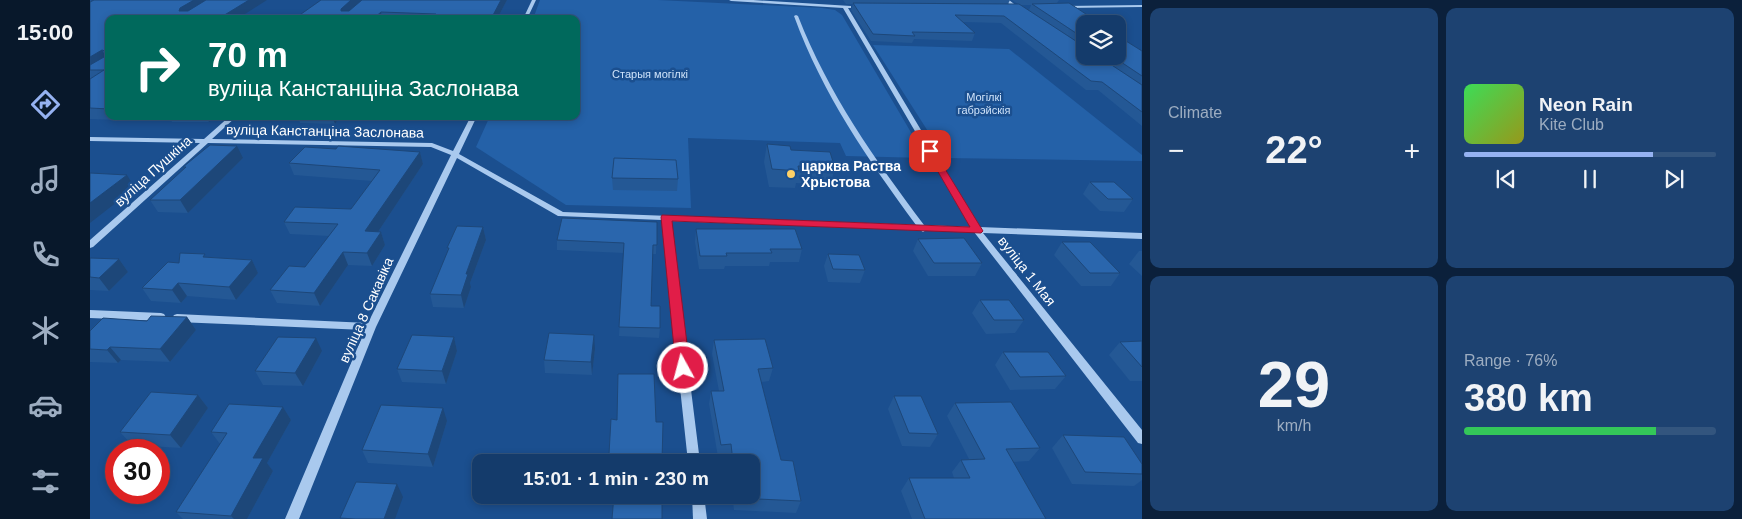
<!DOCTYPE html>
<meta charset="utf-8">
<style>
:root{--surface:#143b6b;--page:#1d4271;--text:#f1f3f6;--muted:#9dadc1;--line:#33557e;--accent:#95b2f1}
body{margin:0;font-family:Helvetica,sans-serif;background:var(--page);color:var(--text);height:100vh;display:flex;flex-direction:column;font-size:19px;white-space:nowrap}
*{box-sizing:border-box;margin:0}
p{font-size:16px;color:var(--muted)}
.icon{flex:none;width:28px;height:28px;fill:none;stroke:currentColor;stroke-width:2;stroke-linecap:round;stroke-linejoin:round}
.map{position:relative;flex:1;overflow:hidden}
.sheet{display:flex;flex-direction:column;gap:8px;padding:8px;background:#0b203b;width:600px}
.sheet>*{flex:none}
.top-card{position:absolute;left:15px;top:15px;width:475px;height:105px;border-radius:10px;box-shadow:0 2px 8px #0003,0 0 0 1px var(--line);background:#00695c;color:#fff;overflow:hidden}
.tools{position:absolute;left:986px;top:15px;display:grid;gap:10px}
.tools a{display:grid;place-items:center;width:50px;height:50px;border-radius:10px;background:var(--surface);box-shadow:0 2px 8px #0003,0 0 0 1px var(--line);font-size:25px}
.speed{position:absolute;left:15px;top:439px;display:flex;gap:10px;font-size:25px;font-weight:700;text-align:center}
.speed>*{display:grid;place-content:center;width:65px;height:65px;border-radius:50%;background:var(--surface);box-shadow:0 2px 8px #0003,0 0 0 1px var(--line);line-height:1}
.speed .limit{border:8px solid #d22;background:#fff;color:#111}
.pin{position:absolute;display:grid;place-items:center;width:42px;height:42px;color:#fff;margin:-21px;border-radius:10px;box-shadow:0 2px 8px #0006}
.me{position:absolute;width:55px;margin:-28px;rotate:353deg;stroke-linejoin:round;filter:drop-shadow(0 0 4px #0008)}
.turn{display:flex;align-items:center;gap:18px;height:105px;padding:0 20px;font-size:22px}
.turn .icon{width:65px;height:65px;stroke-width:2.5}
.turn b{display:block;font-size:35px;line-height:42px}
.big{font-size:38px;font-weight:700;line-height:1.1}
.sheet .widget{flex:1;display:flex;flex-direction:column;justify-content:center;gap:8px;min-width:0;padding:0 18px;border-radius:10px;background:var(--page)}
.sheet .dial{align-items:center;gap:0}
.dial b{font-size:65px;line-height:1}
.song{display:flex;align-items:center;gap:15px}
.cover{width:60px;height:60px;border-radius:8px;background:linear-gradient(135deg,hsl(130 70% 55%),hsl(60 70% 35%))}
.played{height:5px;border-radius:2px;background:linear-gradient(90deg,var(--accent) 75%,var(--line) 75%)}
.keys{display:flex;justify-content:space-around;direction:ltr}
.heat{display:flex;justify-content:space-between;align-items:center;font-size:28px;direction:ltr}
.charge{height:8px;border-radius:4px;background:linear-gradient(90deg,#34c759 76%,var(--line) 0)}
.sheet .tiles{flex:1;display:grid;gap:8px;grid-template-columns:repeat(2,1fr)}
.trip{position:absolute;left:382px;top:454px;width:288px;height:50px;border-radius:10px;background:var(--surface);box-shadow:0 2px 8px #0003,0 0 0 1px var(--line);font-weight:700;line-height:50px;text-align:center}
main{display:flex;flex:1;min-height:0}
.menu{display:flex;flex-direction:column;width:90px;justify-content:space-around;align-items:center;background:#08182b;color:var(--muted)}
.menu .icon{width:35px;height:35px}
.menu .active{color:var(--accent)}
.menu b{font-size:22px;color:var(--text)}
.map>svg:first-child{display:block}
</style>
<main>
<nav class="menu">
<b>15:00</b>
<svg class="icon active" aria-label="directions" viewBox="0 0 24 24"><path d="M12 3l9 9-9 9-9-9zM9 14v-3h6M13 9l2 2-2 2"/></svg>
<svg class="icon" aria-label="music" viewBox="0 0 24 24"><path d="M9 18V5l10-2v13"/><circle cx="6" cy="18" r="3"/><circle cx="16" cy="16" r="3"/></svg>
<svg class="icon" aria-label="phone" viewBox="0 0 24 24"><path d="M5 4h4l2 5-3 2q2 4 5 5l2-3 5 2v4C11 20 4 13 5 4z"/></svg>
<svg class="icon" aria-label="climate" viewBox="0 0 24 24"><path d="M12 3v18M4 7l16 10M4 17L20 7"/></svg>
<svg class="icon" aria-label="car" viewBox="0 0 24 24"><path d="M5 17H2v-5l4-1 3-4h7l3 4 3 1v5h-3M9 17h6M6 11h13"/><circle cx="7" cy="17" r="2"/><circle cx="17" cy="17" r="2"/></svg>
<svg class="icon" aria-label="filters" viewBox="0 0 24 24"><path d="M4 7h16M4 17h16"/><circle cx="9" cy="7" r="2"/><circle cx="15" cy="17" r="2"/></svg>
</nav>
<div class="map">
<svg width="1052" height="519" viewBox="0 0 1052 519">
<rect width="100%" height="100%" fill="#1b4f8f"/>
<!-- green -->
<g fill="#2461a8">
<polygon points="450,0 568,0 732,8 745,10 752,15 836,158 756,156 750,143 598,138 601,208 476,205 386,147 400,116 486,116 486,19 443,19"/>
<polygon points="783,45 919,49 1052,155 1052,161 855,158"/>
</g>
<g fill="none" stroke-linecap="round" stroke-linejoin="round">
<!-- minor -->
<g fill="#a9c9ee" fill-rule="evenodd">
<polygon points="442,0 446,0 437,19 433,19"/>
<path d="M639,0H663L761,6V8H758L889,227L1052,233V239L893,233L1052,430V444L1048,443L884,232L836,230L833,232L830,230L580,221L610,462H598L572,220L468,216L367,158L286,327L209,519H195L275,330L87,322L84,321L82,318L84,315L87,314L278,323L361,155L341,147L118,143L3,247L0,248V240L110,143L0,141V137L114,139L140,116H147L122,139L342,143L363,151L381,116H387L369,154L473,212L826,225C777,158 733,95 704,16L706,15L708,16C739,95 784,158 834,225L881,227L753,8L641,1Z"/>
<polygon points="914,0 919,0 933,11 929,12"/>
<polygon points="1052,5 1052,7 975,8 973,7 975,6"/>
<polygon points="0,310 71,313 74,314 76,317 74,320 71,321 0,318"/>
<polygon points="602,495 614,495 617,519 603,519"/>
</g>
</g>
<!-- wall -->
<g fill="#245895" fill-rule="evenodd">
<polygon points="0,0 19,19 19,116 34,116 29,120 0,119"/>
<polygon points="417,0 407,19 204,19"/>
<path d="M753,0H920L918,4H928L922,0H969L967,3L999,16L995,24V56H1028L1052,51V126L1008,90H996L911,23L873,22L885,33L882,41L824,39L822,43L781,41L761,10L763,4H756ZM931,5H941L939,10Z"/>
<polygon points="79,116 126,116 119,122 82,122"/>
<polygon points="208,116 250,116 245,124 210,123"/>
<polygon points="336,116 363,116 362,118 336,118"/>
<polygon points="677,144 701,150 745,168 740,185 706,183 705,188 679,187 674,162"/>
<polygon points="246,149 330,152 333,164 288,232 291,232 295,245 282,266 258,265 230,306 187,303 180,290 215,267 239,236 200,234 194,222 261,209 282,181 204,175 199,163"/>
<polygon points="153,158 98,213 68,212 60,200 94,169 93,167"/>
<polygon points="522,178 588,179 587,191 523,190"/>
<polygon points="1000,182 1043,199 1034,212 1010,211 993,194"/>
<polygon points="567,222 566,254 562,254 561,306 570,328 569,338 529,336 534,253 467,250 467,240"/>
<polygon points="393,227 396,240 380,283 381,287 374,308 343,307 340,294 358,251 357,248"/>
<polygon points="606,229 712,249 709,262 680,262 679,266 635,266 634,269 609,269 605,242"/>
<polygon points="828,239 892,263 885,276 838,276 823,251"/>
<polygon points="972,242 1030,273 1021,286 991,286 964,255"/>
<polygon points="1049,251 1052,251 1052,276 1039,264"/>
<polygon points="738,254 775,270 770,283 738,282 734,266"/>
<polygon points="117,257 162,260 168,273 146,300 97,296 91,303 61,301 52,288 89,263"/>
<polygon points="0,258 29,259 38,272 19,291 0,290"/>
<polygon points="890,300 934,320 925,333 896,334 882,313"/>
<polygon points="97,317 106,330 80,362 31,360 28,363 0,362 0,331 57,321"/>
<polygon points="364,337 367,351 356,384 312,382 307,369"/>
<polygon points="624,340 683,368 679,381 671,382 691,460 711,501 706,513 644,510 642,495 661,495 661,462 638,462 638,457 628,457 619,404 621,391 629,391 622,354"/>
<polygon points="1052,341 1052,381 1040,381 1019,355 1030,342"/>
<polygon points="505,349 502,375 455,373 454,360"/>
<polygon points="232,351 213,386 173,385 165,371"/>
<polygon points="913,352 976,376 965,389 920,390 905,365"/>
<polygon points="108,395 118,408 91,448 42,445 30,432"/>
<polygon points="804,396 848,434 840,447 812,446 798,409"/>
<polygon points="865,403 950,448 939,461 923,462 956,519 822,519 811,491 819,478 864,478 862,472 871,460 879,459 857,416"/>
<polygon points="193,407 201,420 177,463 183,471 157,519 93,519 86,512 130,444 121,432"/>
<polygon points="357,421 343,467 278,463 272,450"/>
<polygon points="566,422 572,462 519,462 519,454"/>
<polygon points="973,435 1052,464 1052,480 1044,486 982,484 962,448"/>
</g>
<!-- shaded-wall -->
<g fill="#1d4779">
<polygon points="104,0 122,0 94,19 89,11 90,8"/>
<polygon points="159,0 177,0 147,19 128,19"/>
<polygon points="261,0 273,0 254,18 251,11 251,9"/>
<polygon points="411,0 417,0 407,19 401,19"/>
<polygon points="291,12 292,19 283,19"/>
<polygon points="12,50 18,60 0,70 0,57"/>
<polygon points="26,116 34,116 29,120"/>
<polygon points="116,116 126,116 119,122"/>
<polygon points="242,116 250,116 245,124"/>
<polygon points="147,146 153,158 98,213 90,200"/>
<polygon points="330,152 333,164 280,244 275,231"/>
<polygon points="37,175 45,188 0,223 0,203"/>
<polygon points="393,227 396,240 380,283 381,287 374,308 371,295 376,274"/>
<polygon points="291,232 295,245 282,266 277,253"/>
<polygon points="253,252 258,265 230,306 224,293"/>
<polygon points="29,259 38,272 19,291 9,278"/>
<polygon points="162,260 168,273 146,300 139,287"/>
<polygon points="88,283 97,296 91,303 82,290"/>
<polygon points="97,317 106,330 80,362 70,349"/>
<polygon points="504,335 505,349 502,375 501,362"/>
<polygon points="364,337 367,351 356,384 352,371"/>
<polygon points="226,338 232,351 213,386 205,373"/>
<polygon points="20,347 31,360 28,363 17,350"/>
<polygon points="108,395 118,408 91,448 80,435"/>
<polygon points="193,407 201,420 177,463 183,471 157,519 144,519 141,516 163,458"/>
<polygon points="353,408 357,421 343,467 338,454"/>
<polygon points="307,484 313,497 305,519 294,519"/>
</g>
<!-- building -->
<g fill="#2a66ad" stroke="#1d4779">
<polygon points="4,0 104,0 90,8 89,11 98,11 116,0 159,0 128,19 19,19 19,109 0,108 0,79 14,70 0,70 0,65 14,57 15,51 12,50 0,57 0,2"/>
<polygon points="231,0 261,0 251,9 251,11 259,11 272,0 411,0 401,19 342,19 346,14 291,12 283,19 204,19"/>
<polygon points="763,3 929,4 995,47 995,56 1008,56 1052,85 1052,112 1012,82 1001,81 914,16 865,15 885,33 822,32 825,36 783,34"/>
<polygon points="979,3 999,16 993,16 1006,24 995,24 995,39 942,4"/>
<polygon points="1028,36 1052,51 1052,76 1022,56 1028,56"/>
<polygon points="677,144 700,146 701,150 740,152 745,168 708,166 709,171 682,169"/>
<polygon points="120,145 147,146 90,200 60,200 96,167 93,167"/>
<polygon points="248,146 330,152 275,231 291,232 277,253 253,252 224,293 180,290 199,266 215,267 248,224 194,222 205,207 261,209 290,170 199,163 215,147 246,149"/>
<polygon points="524,158 586,160 588,179 522,178"/>
<polygon points="0,173 37,175 0,203"/>
<polygon points="1000,182 1024,182 1043,199 1018,199"/>
<polygon points="472,218 567,222 567,245 563,245 561,306 570,306 570,328 529,327 534,243 467,240"/>
<polygon points="367,226 393,227 376,274 378,274 371,295 340,294 359,248 357,248"/>
<polygon points="606,229 705,229 712,249 680,249 682,253 636,253 637,256 610,256"/>
<polygon points="874,238 892,263 844,263 828,239"/>
<polygon points="972,242 1000,242 1030,273 1000,273"/>
<polygon points="90,253 115,254 113,257 162,260 139,287 88,283 82,290 52,288 78,262 89,263"/>
<polygon points="738,254 769,255 775,270 743,269"/>
<polygon points="0,258 29,259 9,278 0,277"/>
<polygon points="890,300 919,300 934,320 904,320"/>
<polygon points="61,316 97,317 70,349 20,347 17,350 0,349 0,331 13,318 57,321"/>
<polygon points="459,333 504,335 501,362 454,360"/>
<polygon points="322,335 364,337 352,371 307,369"/>
<polygon points="188,337 226,338 205,373 165,371"/>
<polygon points="675,339 683,368 668,369 691,460 703,461 711,501 647,498 647,495 661,495 661,462 643,462 641,444 631,445 621,391 634,391 624,340"/>
<polygon points="1052,341 1052,367 1030,342"/>
<polygon points="913,352 958,352 976,376 930,377"/>
<polygon points="528,374 564,374 566,422 573,422 572,462 526,462 527,455 519,454 521,419 527,420"/>
<polygon points="61,392 108,395 80,435 30,432"/>
<polygon points="804,396 831,396 848,434 819,433"/>
<polygon points="921,402 950,448 916,449 956,519 835,519 819,478 880,478 871,460 895,459 865,403"/>
<polygon points="139,404 193,407 163,458 173,458 141,516 86,512 137,433 121,432"/>
<polygon points="291,405 353,408 338,454 272,450"/>
<polygon points="973,435 1034,437 1052,464 1052,474 995,472"/>
<polygon points="266,482 307,484 294,519 265,519 250,518"/>
<polygon points="524,495 572,495 572,519 522,519"/>
</g>
<!-- route -->
<polygon fill="#e11d48" stroke="#92132f" points="840,148 844,151 893,231 891,233 582,221 600,368 598,372 593,374 588,372 586,368 571,217 572,215 880,227 836,151"/>
<!-- markers -->
<circle fill="#ffd166" stroke="#1b4f8f" stroke-width="2" cx="701" cy="174" r="5"/>
<g text-anchor="middle" dominant-baseline="central" stroke-width="5" stroke-linejoin="round" paint-order="stroke">
<!-- far-park labels -->
<g font-size="11" fill="#cfe3fa" stroke="#1b4f8f">
<text x="560" y="74">Старыя могілкі</text>
<text x="894" y="97">Могілкі<tspan x="894" dy="13">габрэйскія</tspan></text>
</g>
<!-- street labels -->
<g font-size="14" fill="#fff" stroke="#1b4f8f">
<text transform="translate(235 131) rotate(1)">вуліца Канстанціна Заслонава</text>
<text transform="translate(63 171) rotate(-42)">вуліца Пушкіна</text>
<text transform="translate(937 271) rotate(52)">вуліца 1 Мая</text>
<text transform="translate(276 310) rotate(-66)">вуліца 8 Сакавіка</text>
</g>
<!-- poi labels -->
<g font-size="14" font-weight="bold" fill="#fff" stroke="#1b4f8f" text-anchor="start">
<text x="711" y="166">царква Раства<tspan x="711" dy="16">Хрыстова</tspan></text>
</g>
</g>
</svg>
<div class="tools">
<a><svg class="icon" aria-label="layers" viewBox="0 0 24 24"><path d="M12 4l9 5-9 5-9-5zM3 14l9 5 9-5"/></svg></a>
</div>
<div class="speed"><div class="limit">30</div></div>
<div class="pin" style="left:840px;top:151px;background:#d93025"><svg class="icon" aria-label="arrive" viewBox="0 0 24 24"><path d="M6 21V4h12l-3 4 3 4H6"/></svg></div>
<svg class="me" style="left:593px;top:368px" viewBox="-20 -20 40 40"><circle r="17" fill="#e11d48" stroke="#fff" stroke-width="3"/><path d="M0-11L8 9 0 5-8 9z" fill="#fff"/></svg>
<div class="trip">15:01 · 1 min · 230 m</div>
<div class="top-card">
<div class="turn"><svg class="icon" aria-label="right" viewBox="0 0 24 24"><path d="M7 20v-9h11M14 6l5 5-5 5"/></svg><div><b>70 m</b>вуліца Канстанціна Заслонава</div></div>
</div>
</div>
<section class="sheet">
<div class="tiles">
<div class="widget"><p>Climate</p>
<div class="heat"><a>−</a><b class="big">22°</b><a>+</a></div>
</div>
<div class="widget">
<div class="song"><i class="cover"></i><div><b>Neon Rain</b><p>Kite Club</p></div></div>
<div class="played"></div>
<div class="keys"><svg class="icon" aria-label="previous" viewBox="0 0 24 24"><path d="M18 5L8 12l10 7zM5 5v14"/></svg><svg class="icon" aria-label="pause" viewBox="0 0 24 24"><path d="M8 5v14M16 5v14"/></svg><svg class="icon" aria-label="next" viewBox="0 0 24 24"><path d="M6 5l10 7-10 7zM19 5v14"/></svg></div>
</div>
<div class="widget dial"><b>29</b><p>km/h</p></div>
<div class="widget"><p>Range · 76%</p><b class="big">380 km</b><div class="charge"></div></div>
</div>
</section>
</main>
